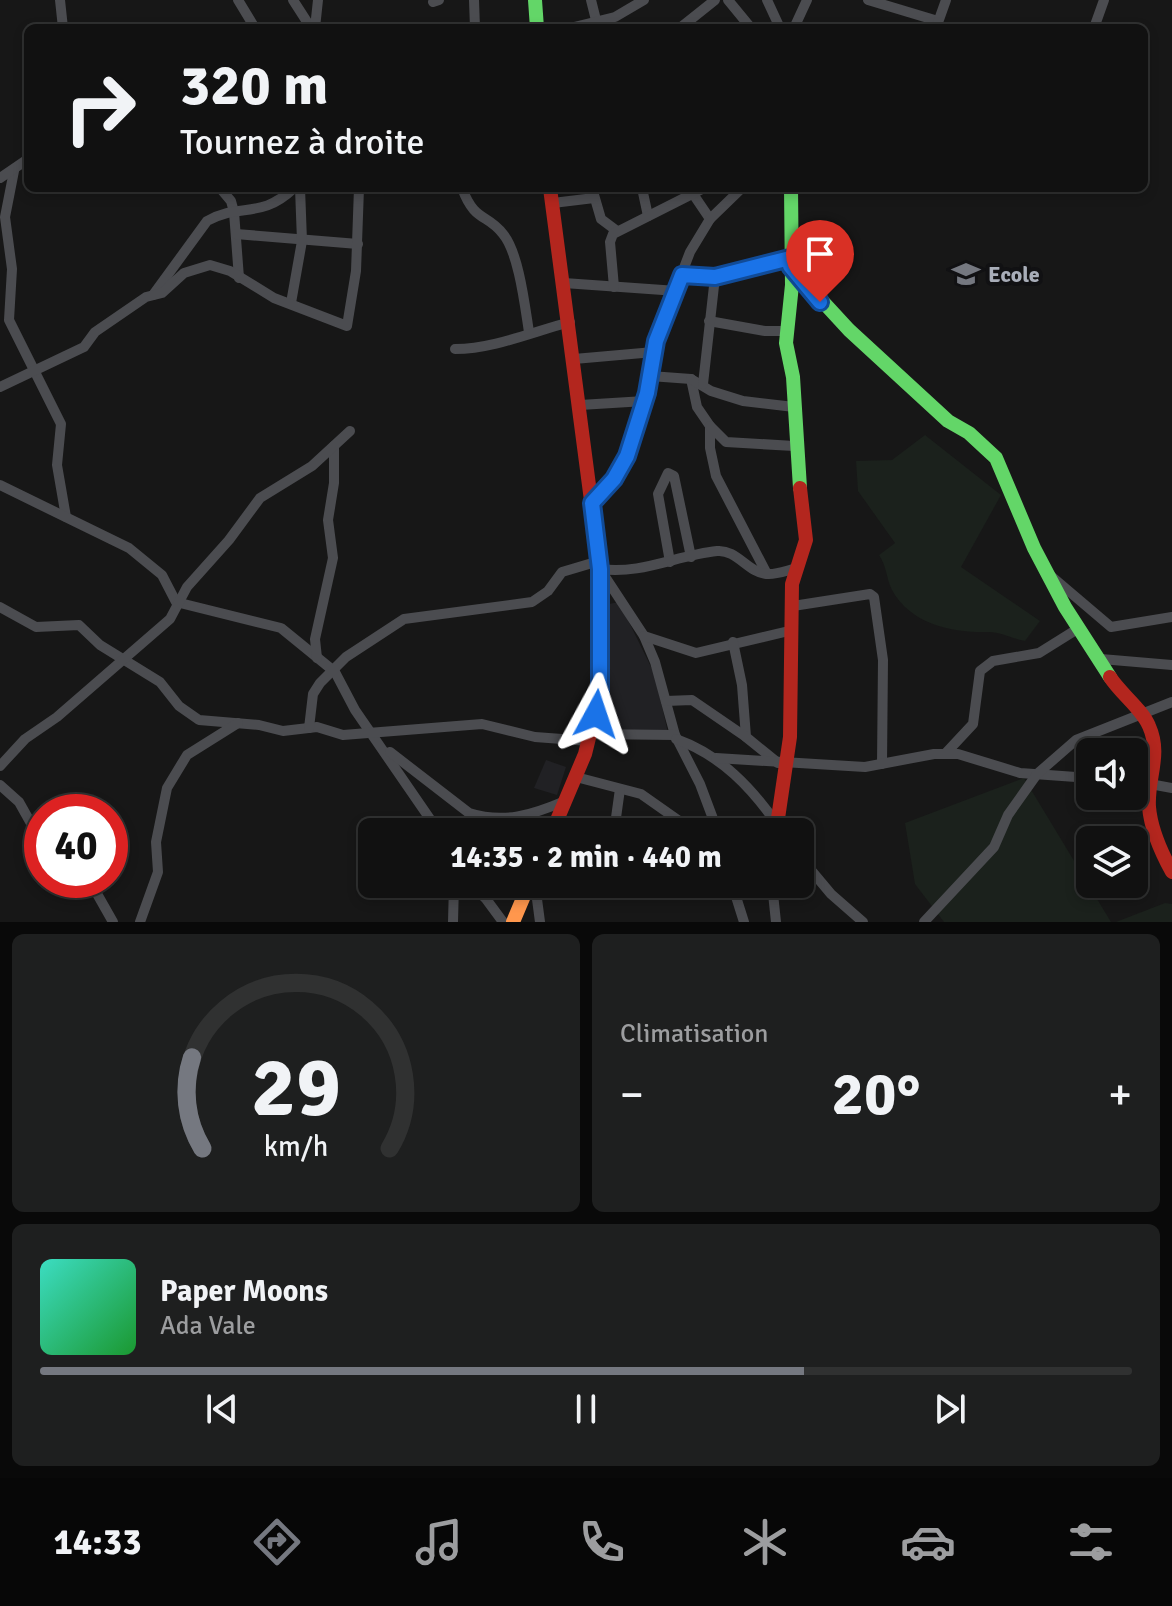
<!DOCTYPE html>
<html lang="fr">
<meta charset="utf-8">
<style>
:root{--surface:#111;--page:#1e1f1f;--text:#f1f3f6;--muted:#9c9d9f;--line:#303131;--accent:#757880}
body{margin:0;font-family:Signika,sans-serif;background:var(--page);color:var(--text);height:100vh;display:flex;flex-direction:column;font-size:30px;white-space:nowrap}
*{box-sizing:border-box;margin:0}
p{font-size:26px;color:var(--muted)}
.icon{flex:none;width:44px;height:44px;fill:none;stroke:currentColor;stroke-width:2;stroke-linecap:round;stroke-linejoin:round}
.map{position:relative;height:922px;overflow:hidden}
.panel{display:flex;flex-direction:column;gap:12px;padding:12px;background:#090909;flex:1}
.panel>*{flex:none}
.top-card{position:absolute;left:24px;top:24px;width:1124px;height:168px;border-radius:12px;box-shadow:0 4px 12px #0003,0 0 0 2px var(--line);background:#111;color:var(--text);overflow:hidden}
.fabs{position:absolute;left:1076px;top:738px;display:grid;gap:16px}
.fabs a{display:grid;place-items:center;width:72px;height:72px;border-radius:12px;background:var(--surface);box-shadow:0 4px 12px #0003,0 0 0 2px var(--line);font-size:40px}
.speed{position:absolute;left:24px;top:794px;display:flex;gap:16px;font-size:40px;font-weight:700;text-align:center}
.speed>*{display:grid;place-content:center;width:104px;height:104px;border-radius:50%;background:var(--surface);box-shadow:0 4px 12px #0003,0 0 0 2px var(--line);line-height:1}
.speed .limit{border:12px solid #d22;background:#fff;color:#111}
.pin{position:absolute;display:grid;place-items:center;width:68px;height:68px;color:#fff;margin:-82px -34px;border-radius:50% 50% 50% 0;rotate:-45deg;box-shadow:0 0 8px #0007}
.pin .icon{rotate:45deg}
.me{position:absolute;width:88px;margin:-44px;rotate:5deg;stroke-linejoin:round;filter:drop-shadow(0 0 6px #0008)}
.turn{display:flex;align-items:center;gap:28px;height:168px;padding:0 24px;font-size:36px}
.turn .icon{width:104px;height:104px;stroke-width:2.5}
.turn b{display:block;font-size:56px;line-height:68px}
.big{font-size:60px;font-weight:700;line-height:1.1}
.panel .tile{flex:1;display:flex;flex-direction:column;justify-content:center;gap:12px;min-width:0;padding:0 28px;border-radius:12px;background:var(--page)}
.panel .dial{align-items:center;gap:0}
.dial svg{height:208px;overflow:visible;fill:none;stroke:var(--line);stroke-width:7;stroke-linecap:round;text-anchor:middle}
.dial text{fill:var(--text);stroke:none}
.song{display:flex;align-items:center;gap:24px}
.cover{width:96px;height:96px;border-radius:12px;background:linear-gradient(135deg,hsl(170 70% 55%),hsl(130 70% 35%))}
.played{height:8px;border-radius:4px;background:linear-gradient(90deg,var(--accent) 70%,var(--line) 70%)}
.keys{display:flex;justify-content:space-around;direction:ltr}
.heat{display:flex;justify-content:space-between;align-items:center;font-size:44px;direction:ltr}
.panel .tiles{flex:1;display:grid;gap:12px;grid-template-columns:1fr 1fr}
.tile:last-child{grid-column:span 2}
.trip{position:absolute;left:358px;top:818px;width:456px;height:80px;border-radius:12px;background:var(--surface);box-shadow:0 4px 12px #0003,0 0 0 2px var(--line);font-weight:700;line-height:80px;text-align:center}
.menu{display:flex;height:128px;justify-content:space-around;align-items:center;background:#070707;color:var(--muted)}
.menu .icon{width:56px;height:56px}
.menu .on{color:var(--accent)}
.menu b{font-size:36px;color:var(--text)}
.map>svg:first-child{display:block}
</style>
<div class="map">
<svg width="1172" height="922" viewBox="0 0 1172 922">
<rect width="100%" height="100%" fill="#171717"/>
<!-- built -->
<g fill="#212124">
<polygon points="619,602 655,675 668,733 600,734 609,604"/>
<polygon points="546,760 566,767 557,795 534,788"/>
</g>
<!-- green -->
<g fill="#1b211c">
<path d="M925,435L1001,495L961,567L1040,621L1025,641C1014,639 1000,632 989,632C954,633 911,625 892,590C886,578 887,567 879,555L895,543L858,491L856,461L892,460Z"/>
<polygon points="1024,778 1111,922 944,922 915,884 905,823"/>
<polygon points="1165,903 1172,904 1172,922 1116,922"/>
</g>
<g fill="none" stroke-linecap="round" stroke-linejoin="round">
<!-- street -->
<g stroke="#4b4c50" stroke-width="10">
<polyline points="60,0 63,28"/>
<polyline points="238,0 255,28"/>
<polyline points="293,0 311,28"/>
<polyline points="474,0 475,28"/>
<polyline points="591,0 598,28"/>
<polyline points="728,0 751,28"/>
<polyline points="767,0 780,28"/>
<polyline points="868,0 938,21"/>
<polyline points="433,2 439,0"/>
<polyline points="315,28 318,0"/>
<polyline points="570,28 615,17 644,0"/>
<polyline points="680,28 715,0"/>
<polyline points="794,28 807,0"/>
<polyline points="936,28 946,0"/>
<polyline points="1094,28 1104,0"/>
<polyline points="14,171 5,217 12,269 9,320 61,424 57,465 66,517"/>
<polyline points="0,178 28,159"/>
<polyline points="220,188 231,201 234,212 239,278"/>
<path d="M462,188C475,223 487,213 503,234C519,253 525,307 529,332"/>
<polyline points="592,188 601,219 617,231"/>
<polyline points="642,188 648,216"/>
<polyline points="689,188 710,219"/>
<polyline points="553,203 594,198"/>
<polyline points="236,234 358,244"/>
<polyline points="682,275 715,277 790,258"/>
<polyline points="564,283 677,291"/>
<polyline points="614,287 610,242 613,234 704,188"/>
<path d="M153,295L207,221C241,202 260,220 294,188"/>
<polyline points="291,303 302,241 300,188"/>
<polyline points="709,321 765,331 787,331"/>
<path d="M455,349C493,349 532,332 570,322"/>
<polyline points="574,359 654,352"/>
<polyline points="650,376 691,379 697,407 710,426 710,448 716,476 767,574"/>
<polyline points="691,379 711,391 743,401 794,407"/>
<polyline points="703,384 715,277"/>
<polyline points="0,387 84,347 95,332 146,297 162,293 184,273 210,265 230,271 274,298 347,326 356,271 359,188"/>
<polyline points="580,405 645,401"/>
<polyline points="710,426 726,442 794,446"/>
<polyline points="0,485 129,548 162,575 176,602 281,628 335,672 355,710 439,832"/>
<polyline points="592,503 614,479 627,456 647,393 656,341 690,252 710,219 742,188"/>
<polyline points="670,562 658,494 668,473 674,476 691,557"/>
<polyline points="600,569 644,636 655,662 675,735 700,784 718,832"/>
<path d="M600,569C641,575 677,555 717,551C737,549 748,573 767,574C776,575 788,570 798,568"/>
<polyline points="1051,576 1111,627 1172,617"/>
<polyline points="793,606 870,594 874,597 883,660 882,764"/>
<polyline points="0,607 36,627 79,625 100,645 160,682 179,706 199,720 259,725 283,731 317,727 343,735 482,724 535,737 589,741"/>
<polyline points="644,636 696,653 793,630"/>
<polyline points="733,642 742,685 746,737 778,763"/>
<polyline points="317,658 315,639 333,558 328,520 334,483 334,446"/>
<polyline points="1101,659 1172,665"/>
<polyline points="666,701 692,700 746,737"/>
<polyline points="309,728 313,694 320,683 346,657 404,619 532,602 548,591 562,572 599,561"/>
<polyline points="591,734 675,735"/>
<path d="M676,739C721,755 752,788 779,827"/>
<path d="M390,752L469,813C504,824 532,815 565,801"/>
<polyline points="945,754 973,724 980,671 993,661 1039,653 1079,628"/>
<polyline points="716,758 865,767 934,754 958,754 1020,773 1090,778"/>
<polyline points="0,766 25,739 57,717 170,619 187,587 229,540 260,498 312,466 350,431"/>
<polyline points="576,777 641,794 695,832"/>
<polyline points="1134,781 1172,788"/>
<polyline points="0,785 19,802 42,843"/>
<polyline points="614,832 620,789"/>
<polyline points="800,857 831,894 863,922"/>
<polyline points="83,880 96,892 113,922"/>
<polyline points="475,884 503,922"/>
<polyline points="535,884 540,922"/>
<polyline points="732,884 744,922"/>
<polyline points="772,884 776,922"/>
<polyline points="484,897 499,884"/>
<polyline points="140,922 158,872 156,842 167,788 187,755 238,723"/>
<polyline points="453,922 454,884"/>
<polyline points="924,922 994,847 1008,815 1037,774 1076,740 1172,702"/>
</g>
<!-- fast -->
<g stroke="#63d668" stroke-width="14">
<polyline points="535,0 537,28"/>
<polyline points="791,188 792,285 786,343 793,377 800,488"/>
<polyline points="790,266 849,330 948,421 969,433 996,458 1034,548 1065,607 1110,677"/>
</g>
<!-- slow -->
<polyline stroke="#ff974d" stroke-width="14" points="513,922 529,884"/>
<!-- jam -->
<g stroke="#b3261e" stroke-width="14">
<polyline points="550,188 600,569 600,693 585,754 552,832"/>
<path d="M1110,677C1120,693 1142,709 1149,726C1162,755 1147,778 1149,807C1151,830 1161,852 1172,872"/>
<polyline points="776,832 790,737 792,584 806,540 800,488"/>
</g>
</g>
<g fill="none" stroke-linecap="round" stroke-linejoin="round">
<defs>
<polyline id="route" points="596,714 600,693 600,569 592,503 614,479 627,456 647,393 656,341 682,275 715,277 790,258 790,266 820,302"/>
</defs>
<!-- route casing -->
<use href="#route" stroke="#114b97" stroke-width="20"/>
<!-- route -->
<use href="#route" stroke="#1a73e8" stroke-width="14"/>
</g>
<!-- icons -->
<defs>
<symbol id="school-bare" viewBox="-9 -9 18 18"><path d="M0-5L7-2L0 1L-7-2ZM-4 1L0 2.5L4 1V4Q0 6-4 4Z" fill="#757880" stroke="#111113" stroke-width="2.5" paint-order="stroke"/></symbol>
</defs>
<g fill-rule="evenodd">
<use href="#school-bare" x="946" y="254" width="40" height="40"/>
</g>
<g text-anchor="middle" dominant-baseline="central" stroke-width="8" stroke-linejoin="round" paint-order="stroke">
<!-- poi labels -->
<g font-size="22" font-weight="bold" fill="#a8adb8" stroke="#111113" text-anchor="start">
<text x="988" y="274">Ecole</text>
</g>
</g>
</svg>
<div class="fabs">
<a><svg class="icon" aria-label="sound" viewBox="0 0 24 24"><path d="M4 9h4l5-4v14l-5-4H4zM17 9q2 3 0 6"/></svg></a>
<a><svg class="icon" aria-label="layers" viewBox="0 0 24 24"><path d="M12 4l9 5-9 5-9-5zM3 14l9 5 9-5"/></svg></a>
</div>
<div class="speed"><div class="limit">40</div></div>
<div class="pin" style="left:820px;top:302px;background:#d93025"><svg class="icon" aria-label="arrive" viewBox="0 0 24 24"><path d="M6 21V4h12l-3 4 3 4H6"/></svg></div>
<svg class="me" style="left:596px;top:714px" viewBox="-20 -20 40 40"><path d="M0-17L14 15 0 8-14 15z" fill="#1a73e8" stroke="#fff" stroke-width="4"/></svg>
<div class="trip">14:35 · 2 min · 440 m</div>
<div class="top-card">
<div class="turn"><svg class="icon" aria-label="right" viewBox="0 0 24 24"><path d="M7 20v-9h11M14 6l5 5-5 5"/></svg><div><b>320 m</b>Tournez à droite</div></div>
</div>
</div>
<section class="panel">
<div class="tiles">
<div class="tile dial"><svg viewBox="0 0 100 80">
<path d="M14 69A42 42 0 1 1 86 69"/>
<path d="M14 69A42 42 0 0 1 10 34" stroke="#757880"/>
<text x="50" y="56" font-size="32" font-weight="700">29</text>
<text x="50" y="72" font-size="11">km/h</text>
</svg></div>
<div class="tile"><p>Climatisation</p>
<div class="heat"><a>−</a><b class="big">20°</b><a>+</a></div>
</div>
<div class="tile">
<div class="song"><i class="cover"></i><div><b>Paper Moons</b><p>Ada Vale</p></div></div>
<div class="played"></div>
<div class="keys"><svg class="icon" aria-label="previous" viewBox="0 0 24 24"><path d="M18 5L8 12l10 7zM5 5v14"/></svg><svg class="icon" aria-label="pause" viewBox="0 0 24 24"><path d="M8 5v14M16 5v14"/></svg><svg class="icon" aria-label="next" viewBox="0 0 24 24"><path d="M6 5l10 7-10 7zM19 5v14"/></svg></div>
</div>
</div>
</section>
<nav class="menu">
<b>14:33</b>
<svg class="icon on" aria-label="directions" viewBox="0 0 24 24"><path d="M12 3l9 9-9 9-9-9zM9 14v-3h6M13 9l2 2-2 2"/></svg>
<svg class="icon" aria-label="music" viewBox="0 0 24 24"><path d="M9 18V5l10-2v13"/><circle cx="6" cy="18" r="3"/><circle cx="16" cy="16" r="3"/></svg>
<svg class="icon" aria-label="phone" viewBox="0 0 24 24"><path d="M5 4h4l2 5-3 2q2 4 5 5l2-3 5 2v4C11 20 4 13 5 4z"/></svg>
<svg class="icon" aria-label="climate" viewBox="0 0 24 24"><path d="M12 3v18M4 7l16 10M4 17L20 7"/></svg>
<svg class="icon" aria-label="car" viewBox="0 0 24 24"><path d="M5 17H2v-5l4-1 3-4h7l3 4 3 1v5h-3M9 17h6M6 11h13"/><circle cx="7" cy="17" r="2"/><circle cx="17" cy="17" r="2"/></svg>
<svg class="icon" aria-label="filters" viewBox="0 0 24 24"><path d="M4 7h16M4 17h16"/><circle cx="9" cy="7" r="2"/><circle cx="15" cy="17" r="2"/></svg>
</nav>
